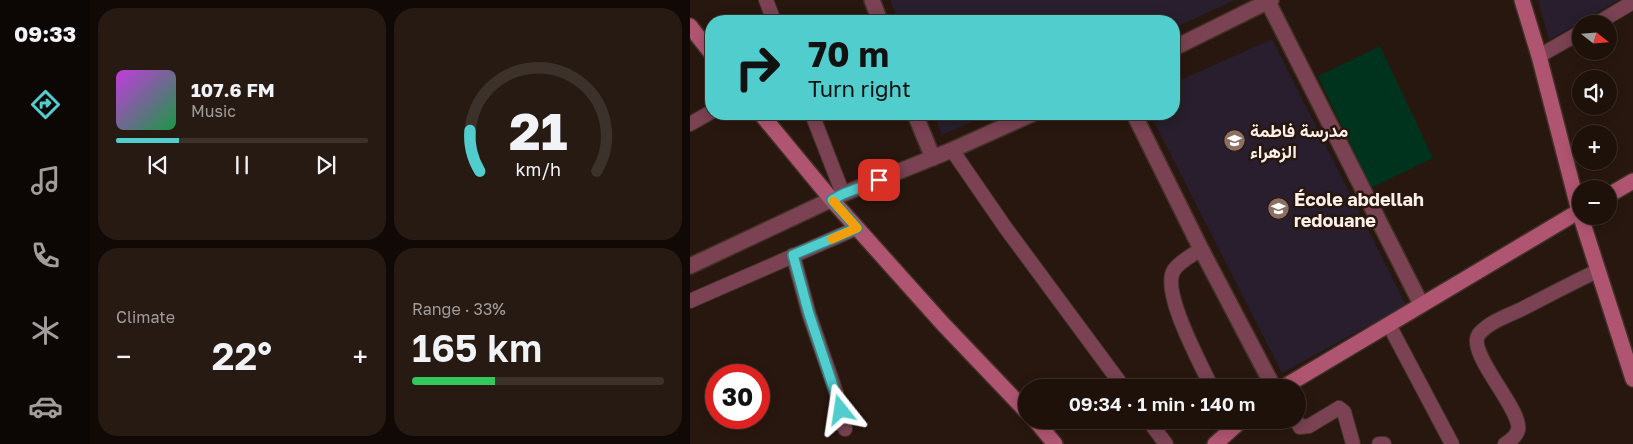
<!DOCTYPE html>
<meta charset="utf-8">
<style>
:root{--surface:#1e110a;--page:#261a13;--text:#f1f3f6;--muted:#a19d9c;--line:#3c312b;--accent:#52cdce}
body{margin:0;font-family:"Golos Text",Vazirmatn,sans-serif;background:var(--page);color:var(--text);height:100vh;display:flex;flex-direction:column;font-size:19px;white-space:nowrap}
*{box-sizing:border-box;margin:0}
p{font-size:16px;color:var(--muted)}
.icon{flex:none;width:28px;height:28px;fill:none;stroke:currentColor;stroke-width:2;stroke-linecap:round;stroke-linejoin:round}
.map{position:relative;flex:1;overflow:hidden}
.drawer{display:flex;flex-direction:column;gap:8px;padding:8px;background:#100906;width:600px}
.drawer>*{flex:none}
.guide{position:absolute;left:15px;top:15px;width:475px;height:105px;border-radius:20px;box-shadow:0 2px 12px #0003,0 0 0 1px var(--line);background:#52cdce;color:#111;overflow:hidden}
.needle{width:32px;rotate:107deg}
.fabs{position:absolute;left:882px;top:15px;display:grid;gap:10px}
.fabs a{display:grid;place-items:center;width:45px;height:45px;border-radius:50%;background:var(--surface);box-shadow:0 2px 12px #0003,0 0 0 1px var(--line);font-size:25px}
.speed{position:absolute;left:15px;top:364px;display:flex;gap:10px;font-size:25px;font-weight:700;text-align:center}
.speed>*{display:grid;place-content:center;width:65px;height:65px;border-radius:50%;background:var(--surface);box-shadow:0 2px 12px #0003,0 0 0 1px var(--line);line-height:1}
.speed .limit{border:8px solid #d22;background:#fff;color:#111}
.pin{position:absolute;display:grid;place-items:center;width:42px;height:42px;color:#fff;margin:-21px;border-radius:10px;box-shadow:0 2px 8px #0006}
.me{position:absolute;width:55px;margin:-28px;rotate:345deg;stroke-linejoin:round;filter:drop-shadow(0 0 4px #0008)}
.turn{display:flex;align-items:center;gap:18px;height:105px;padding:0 20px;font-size:22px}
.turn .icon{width:65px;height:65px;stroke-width:2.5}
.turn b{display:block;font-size:35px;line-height:42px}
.big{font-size:38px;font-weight:600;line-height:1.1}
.drawer .widget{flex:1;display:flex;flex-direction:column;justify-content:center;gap:8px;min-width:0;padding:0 18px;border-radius:20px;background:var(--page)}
.drawer .dial{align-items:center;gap:0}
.dial svg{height:130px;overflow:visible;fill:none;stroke:var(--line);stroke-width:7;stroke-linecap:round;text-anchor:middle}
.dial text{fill:var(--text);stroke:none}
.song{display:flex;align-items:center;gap:15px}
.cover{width:60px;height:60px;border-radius:8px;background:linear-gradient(135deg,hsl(290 70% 55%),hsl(140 70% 35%))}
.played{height:5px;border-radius:2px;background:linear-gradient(90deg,var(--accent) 25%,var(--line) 25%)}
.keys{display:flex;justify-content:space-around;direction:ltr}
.heat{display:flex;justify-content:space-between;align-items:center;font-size:28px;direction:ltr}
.charge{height:8px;border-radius:4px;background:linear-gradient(90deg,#34c759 33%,var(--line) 0)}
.drawer .tiles{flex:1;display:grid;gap:8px;grid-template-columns:repeat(2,1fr)}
.trip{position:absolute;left:328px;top:379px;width:288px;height:50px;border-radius:25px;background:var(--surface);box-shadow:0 2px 12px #0003,0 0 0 1px var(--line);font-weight:600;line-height:50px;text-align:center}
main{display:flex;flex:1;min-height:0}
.dock{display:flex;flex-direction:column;width:90px;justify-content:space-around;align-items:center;background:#0c0704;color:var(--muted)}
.dock .icon{width:35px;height:35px}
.dock .current{color:var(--accent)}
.dock b{font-size:22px;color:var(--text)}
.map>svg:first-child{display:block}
</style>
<main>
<nav class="dock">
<b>09:33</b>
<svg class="icon current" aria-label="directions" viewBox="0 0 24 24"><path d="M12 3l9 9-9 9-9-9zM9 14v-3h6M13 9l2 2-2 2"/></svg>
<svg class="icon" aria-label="music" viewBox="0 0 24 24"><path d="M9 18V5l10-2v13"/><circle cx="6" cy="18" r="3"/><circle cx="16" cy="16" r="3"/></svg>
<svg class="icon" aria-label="phone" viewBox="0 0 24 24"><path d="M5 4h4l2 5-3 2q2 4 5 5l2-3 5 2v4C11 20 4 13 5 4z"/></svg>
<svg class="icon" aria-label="climate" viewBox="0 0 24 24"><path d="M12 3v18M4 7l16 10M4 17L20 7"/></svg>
<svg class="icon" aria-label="car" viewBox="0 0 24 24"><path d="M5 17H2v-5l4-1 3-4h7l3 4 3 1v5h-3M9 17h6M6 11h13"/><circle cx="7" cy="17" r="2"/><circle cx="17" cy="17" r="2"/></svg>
</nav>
<section class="drawer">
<div class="tiles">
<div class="widget">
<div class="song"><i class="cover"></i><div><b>107.6 FM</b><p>Music</p></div></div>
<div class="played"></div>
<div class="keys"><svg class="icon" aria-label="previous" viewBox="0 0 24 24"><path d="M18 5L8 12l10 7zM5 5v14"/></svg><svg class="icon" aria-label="pause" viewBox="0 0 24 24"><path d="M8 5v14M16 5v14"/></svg><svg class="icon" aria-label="next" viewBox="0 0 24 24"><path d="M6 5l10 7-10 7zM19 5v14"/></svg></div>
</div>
<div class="widget dial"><svg viewBox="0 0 100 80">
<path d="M14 69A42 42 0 1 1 86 69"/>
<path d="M14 69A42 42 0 0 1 8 44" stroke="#52cdce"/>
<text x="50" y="56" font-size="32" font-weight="700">21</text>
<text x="50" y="72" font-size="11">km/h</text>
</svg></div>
<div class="widget"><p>Climate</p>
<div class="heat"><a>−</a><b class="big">22°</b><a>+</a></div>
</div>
<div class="widget"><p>Range · 33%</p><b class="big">165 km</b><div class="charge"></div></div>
</div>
</section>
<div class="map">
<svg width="943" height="444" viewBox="0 0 943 444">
<rect width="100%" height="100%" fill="#28170e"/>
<!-- education -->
<g fill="#281e2d">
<polygon points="200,0 545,0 484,28 484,21 208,21"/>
<polygon points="848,0 929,0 859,40"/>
<polygon points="582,39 716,305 592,373 460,114 484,114 484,83"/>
<polygon points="244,114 299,114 252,135"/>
</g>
<!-- green -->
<polygon fill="#00331e" points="690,46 743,158 681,188 628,76"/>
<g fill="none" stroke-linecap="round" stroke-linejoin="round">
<defs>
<g id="minor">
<polyline points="76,0 84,21"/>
<polyline points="906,24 943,2"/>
<polyline points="849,56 891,32"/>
<polyline points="122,114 153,194"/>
<polyline points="0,124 21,112"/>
<polyline points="262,150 315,227 434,388"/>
<path d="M511,249C503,255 490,261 484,270C470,291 512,366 522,388"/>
<polyline points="103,255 119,314 146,392 155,429"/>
<polyline points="0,301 167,228"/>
<polyline points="699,325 762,444"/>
<polyline points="458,420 476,444"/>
<polyline points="606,420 610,427 619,426 649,408 654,412 663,444"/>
<polyline points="689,444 694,444"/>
<path d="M815,444C820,441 826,437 828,430C833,410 775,352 789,334C799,322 819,315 832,309C857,296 882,283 907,271"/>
</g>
<g id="tertiary">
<polyline points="182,0 190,21"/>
<polyline points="578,2 731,304"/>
<polyline points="484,48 581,0"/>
<polyline points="225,114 243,158"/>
<polyline points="444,114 511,249 584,388"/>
<polyline points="0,266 153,194 262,150 342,114"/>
</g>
<g id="secondary">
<polyline points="832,0 849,56 889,211 943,379"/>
<polyline points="0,26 21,53"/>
<polyline points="71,114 142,200 253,324 336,411"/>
<polyline points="919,195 943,181"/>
<polyline points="592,388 891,210"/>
<polyline points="345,420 365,444"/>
<polyline points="525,444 552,420"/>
</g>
</defs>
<!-- minor casing -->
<use href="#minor" stroke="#423128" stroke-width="16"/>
<!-- tertiary casing -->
<use href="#tertiary" stroke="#423128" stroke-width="18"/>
<!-- secondary casing -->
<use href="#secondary" stroke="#423128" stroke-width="18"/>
<!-- minor -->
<use href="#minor" stroke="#7a4252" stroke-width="14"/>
<!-- tertiary -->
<use href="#tertiary" stroke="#7a4252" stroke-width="15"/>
<!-- secondary -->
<use href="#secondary" stroke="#b05571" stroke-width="15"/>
</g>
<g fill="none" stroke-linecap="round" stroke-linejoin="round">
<defs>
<polyline id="route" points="151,410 119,314 103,255 167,228 142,200 153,194 189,180"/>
</defs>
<!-- route casing -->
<use href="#route" stroke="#358586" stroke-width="12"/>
<!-- route -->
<use href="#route" stroke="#52cdce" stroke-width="9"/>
<!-- slow -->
<polyline stroke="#f59e0b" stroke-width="9" points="142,239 167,228 143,201"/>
</g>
<!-- icons -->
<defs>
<symbol id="school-disc" viewBox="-11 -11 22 22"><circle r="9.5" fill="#8d6e63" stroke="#28170e"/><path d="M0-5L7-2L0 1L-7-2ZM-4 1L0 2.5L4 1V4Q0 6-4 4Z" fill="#fff"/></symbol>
</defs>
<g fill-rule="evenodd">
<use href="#school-disc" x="532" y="128" width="25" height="25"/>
<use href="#school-disc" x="576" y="196" width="25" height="25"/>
</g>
<g text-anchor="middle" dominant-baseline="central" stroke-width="5" stroke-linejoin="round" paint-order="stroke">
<!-- poi labels -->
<g font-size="18" font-weight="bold" fill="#fdf0ea" stroke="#28170e" text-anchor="start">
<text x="560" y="130">مدرسة فاطمة<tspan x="560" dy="21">الزهراء</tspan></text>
<text x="604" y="199">École abdellah<tspan x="604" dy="21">redouane</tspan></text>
</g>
</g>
</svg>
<div class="fabs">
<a><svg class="needle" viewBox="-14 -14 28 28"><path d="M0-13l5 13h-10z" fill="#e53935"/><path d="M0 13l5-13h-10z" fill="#a19d9c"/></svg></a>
<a><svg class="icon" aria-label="sound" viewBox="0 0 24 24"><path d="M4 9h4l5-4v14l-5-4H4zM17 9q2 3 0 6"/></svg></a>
<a>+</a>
<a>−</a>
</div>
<div class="speed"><div class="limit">30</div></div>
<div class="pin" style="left:189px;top:180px;background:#d93025"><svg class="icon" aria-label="arrive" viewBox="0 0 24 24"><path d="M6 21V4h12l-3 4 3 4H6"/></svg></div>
<svg class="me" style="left:151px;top:410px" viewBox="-20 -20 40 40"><path d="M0-17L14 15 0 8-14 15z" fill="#52cdce" stroke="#fff" stroke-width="4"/></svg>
<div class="trip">09:34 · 1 min · 140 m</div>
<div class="guide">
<div class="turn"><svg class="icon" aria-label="right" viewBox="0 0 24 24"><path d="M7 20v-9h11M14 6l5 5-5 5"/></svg><div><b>70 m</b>Turn right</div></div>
</div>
</div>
</main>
